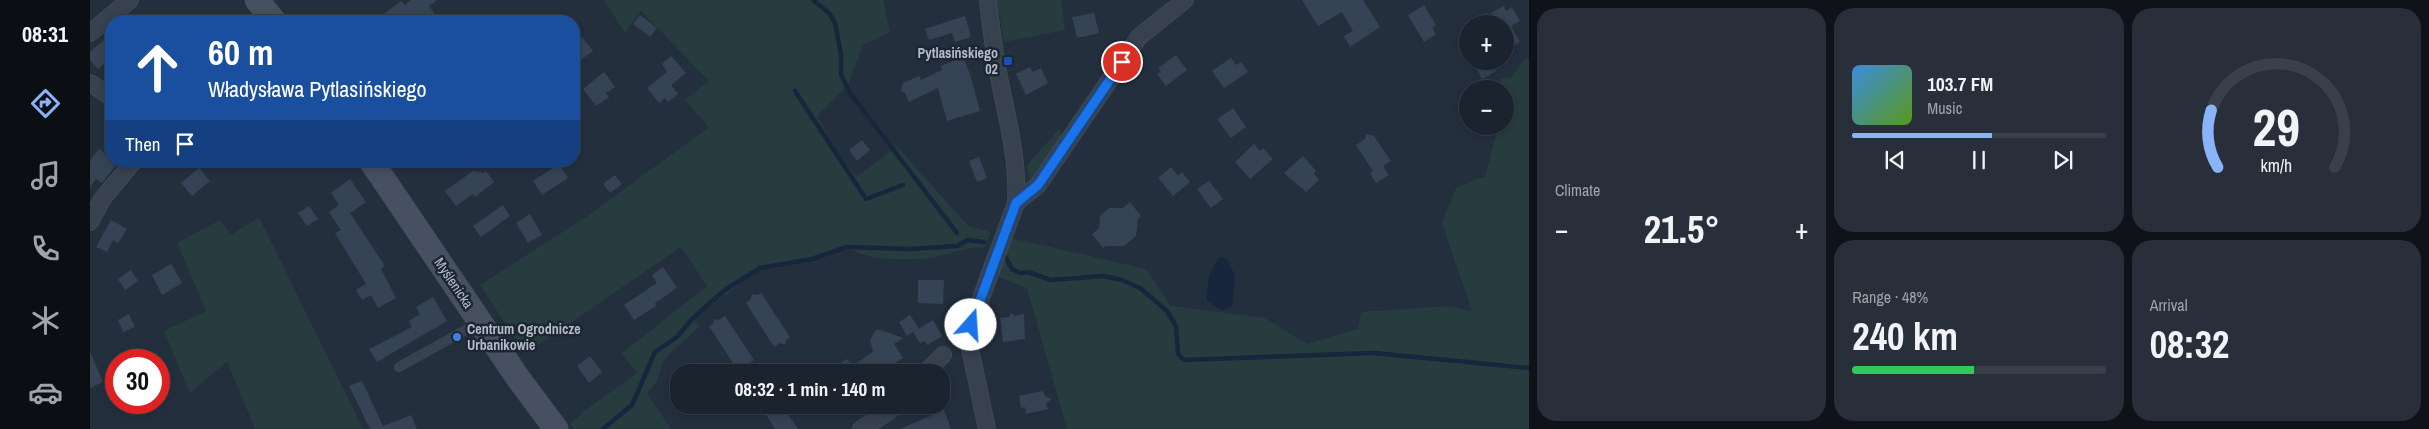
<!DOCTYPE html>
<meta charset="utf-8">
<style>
:root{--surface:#1b232e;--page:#282f3a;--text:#f1f3f6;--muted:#a0a4aa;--line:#39404a;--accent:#8ab4f8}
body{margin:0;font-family:"Archivo Narrow",sans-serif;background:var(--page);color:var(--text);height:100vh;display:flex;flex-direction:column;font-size:19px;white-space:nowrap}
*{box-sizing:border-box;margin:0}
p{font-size:16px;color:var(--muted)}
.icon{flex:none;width:28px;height:28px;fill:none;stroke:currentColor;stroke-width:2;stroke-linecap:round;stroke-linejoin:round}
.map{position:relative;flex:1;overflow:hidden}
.details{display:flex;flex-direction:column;gap:8px;padding:8px;background:#0f1319;width:900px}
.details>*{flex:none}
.banner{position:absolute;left:15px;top:15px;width:475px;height:152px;border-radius:20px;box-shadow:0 2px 8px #0003,0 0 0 1px var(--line);background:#1a4fa0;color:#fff;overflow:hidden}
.buttons{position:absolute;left:1369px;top:15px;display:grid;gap:10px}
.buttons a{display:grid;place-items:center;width:55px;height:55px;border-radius:50%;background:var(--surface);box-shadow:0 2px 8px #0003,0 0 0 1px var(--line);font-size:25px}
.speed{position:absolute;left:15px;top:349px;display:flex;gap:10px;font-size:25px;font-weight:700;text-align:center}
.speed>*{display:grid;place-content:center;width:65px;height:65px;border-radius:50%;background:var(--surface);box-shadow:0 2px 8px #0003,0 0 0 1px var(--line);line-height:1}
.speed .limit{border:8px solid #d22;background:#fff;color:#111}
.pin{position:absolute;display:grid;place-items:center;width:42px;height:42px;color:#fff;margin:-21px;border:2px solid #fff;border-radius:50%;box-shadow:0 1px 5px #0007}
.me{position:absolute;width:55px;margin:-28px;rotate:19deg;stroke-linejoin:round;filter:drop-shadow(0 0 4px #0008)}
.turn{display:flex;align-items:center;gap:18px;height:105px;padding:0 20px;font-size:22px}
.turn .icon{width:65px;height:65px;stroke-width:2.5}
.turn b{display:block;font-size:35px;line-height:42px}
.then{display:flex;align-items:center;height:48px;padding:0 20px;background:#0003;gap:10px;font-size:19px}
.big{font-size:38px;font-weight:800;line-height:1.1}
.details .card{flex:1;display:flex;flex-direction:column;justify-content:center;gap:8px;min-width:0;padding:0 18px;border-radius:20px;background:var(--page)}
.details .dial{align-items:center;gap:0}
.dial svg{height:130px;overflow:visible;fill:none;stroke:var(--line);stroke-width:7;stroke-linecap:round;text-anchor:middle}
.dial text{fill:var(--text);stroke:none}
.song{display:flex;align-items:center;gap:15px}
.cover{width:60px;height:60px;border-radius:8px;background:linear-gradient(135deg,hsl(210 70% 55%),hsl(90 70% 35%))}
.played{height:5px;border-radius:2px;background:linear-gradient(90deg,var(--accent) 55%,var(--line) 55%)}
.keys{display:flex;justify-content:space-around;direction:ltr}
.heat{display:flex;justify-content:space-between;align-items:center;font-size:28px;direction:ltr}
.charge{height:8px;border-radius:4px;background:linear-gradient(90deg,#34c759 48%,var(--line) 0)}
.details .tiles{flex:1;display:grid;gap:8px;grid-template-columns:repeat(3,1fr)}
.card:first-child{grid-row:span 2}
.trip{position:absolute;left:580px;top:364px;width:280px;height:50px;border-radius:20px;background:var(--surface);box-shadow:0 2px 8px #0003,0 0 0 1px var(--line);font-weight:800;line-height:50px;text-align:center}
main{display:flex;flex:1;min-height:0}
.dock{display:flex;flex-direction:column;width:90px;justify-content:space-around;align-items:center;background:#0b0e12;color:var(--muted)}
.dock .icon{width:35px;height:35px}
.dock .active{color:var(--accent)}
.dock b{font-size:22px;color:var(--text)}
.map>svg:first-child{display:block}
</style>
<main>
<nav class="dock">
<b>08:31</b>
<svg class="icon active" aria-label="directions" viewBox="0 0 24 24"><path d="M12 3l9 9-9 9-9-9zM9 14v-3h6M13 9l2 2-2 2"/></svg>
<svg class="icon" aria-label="music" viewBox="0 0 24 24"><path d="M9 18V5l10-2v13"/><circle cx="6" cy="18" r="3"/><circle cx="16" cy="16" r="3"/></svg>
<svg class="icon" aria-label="phone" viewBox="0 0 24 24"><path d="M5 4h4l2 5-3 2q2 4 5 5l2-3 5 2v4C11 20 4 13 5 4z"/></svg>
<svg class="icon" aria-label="climate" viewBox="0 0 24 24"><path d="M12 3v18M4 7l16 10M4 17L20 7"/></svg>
<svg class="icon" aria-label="car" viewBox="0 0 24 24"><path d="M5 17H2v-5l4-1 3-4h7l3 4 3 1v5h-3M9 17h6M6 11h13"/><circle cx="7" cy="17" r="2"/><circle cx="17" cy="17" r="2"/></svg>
</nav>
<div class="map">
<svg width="1439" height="429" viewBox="0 0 1439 429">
<rect width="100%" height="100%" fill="#242f3e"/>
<!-- green -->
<g fill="#263c3f">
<path d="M514,0H793L800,32L773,45L758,85L727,116L748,154L767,177L807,146L878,226L901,232L894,248C876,246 862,254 845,257C824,261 778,261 761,249L667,271L604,319L609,326C600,338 582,349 575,359C566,373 574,377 557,393L581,429H484L480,424L493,412L547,373L532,353L617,286L591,247L435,354L390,285L499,215L619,127L595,100L619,81L551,11L535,33Z"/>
<polygon points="907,0 971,0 975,30 914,42"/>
<polygon points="1436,58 1439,59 1439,429 977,429 937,288 906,276 921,238 1056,269 1081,306 1175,318 1217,344 1268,329 1271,312 1358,306 1382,311 1352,223 1366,188 1389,178 1395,178 1408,126 1415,126 1415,89 1410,89 1411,78 1421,78"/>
<polygon points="969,129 973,137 940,183 937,165"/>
<polygon points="169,217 273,429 165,429 137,361 100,393 74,331 116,311 87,243 130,220 141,235"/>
</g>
<!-- water -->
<path fill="#17263c" d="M1130,257L1137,259L1145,275L1142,306L1133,311L1117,301C1117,284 1118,271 1130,257Z"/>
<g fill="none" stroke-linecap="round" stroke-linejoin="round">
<!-- stream -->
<g stroke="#17263c" stroke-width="4.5">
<polyline points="723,0 739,13 745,23 751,54 751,75 760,93 867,233"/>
<polyline points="705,91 776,199 813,185"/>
<polyline points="915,256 922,269 930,273 938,272 961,280 1013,276 1032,280 1050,288 1077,311 1086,326 1088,354 1094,360 1284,353 1439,368"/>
<polyline points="513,429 542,405 565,352 587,337 602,319 635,290 670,268 722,259 757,247 819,249 867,246 878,240 894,242"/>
</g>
</g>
<!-- building -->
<g fill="#364354">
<polygon points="321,0 347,0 339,6 350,21 285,21 311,1 315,5"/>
<polygon points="1212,0 1273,0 1290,27 1260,47 1254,36 1263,31 1252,12 1228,26"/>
<polygon points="1334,5 1346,25 1342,28 1346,34 1334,42 1318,15"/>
<polygon points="1414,6 1416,11 1422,7 1430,21 1421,26 1430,42 1415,50 1415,24 1407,24 1401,13"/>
<polygon points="1004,13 1009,33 987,38 982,17"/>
<polygon points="550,15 567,28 560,37 543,24"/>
<polygon points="875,16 881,37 865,42 862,33 839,40 835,29"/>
<polygon points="492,37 503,51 484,65 484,42"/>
<polygon points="15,39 21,46 21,57 8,69 0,60 0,52"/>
<polygon points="1086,55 1097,70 1076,86 1067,74 1071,72 1068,68"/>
<polygon points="581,56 596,73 581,85 588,94 578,102 575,98 569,103 557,88 577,72 572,64"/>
<polygon points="873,57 880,74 890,111 857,121 848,88 819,102 815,93 811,91 813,83 829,76 831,80 852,70 851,66"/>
<polygon points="1141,58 1146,65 1151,62 1158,72 1134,88 1122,71"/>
<polygon points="1382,61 1400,61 1406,71 1392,79"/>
<polygon points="940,67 943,72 951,68 958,83 936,95 926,74"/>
<polygon points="514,72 525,87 516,93 519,97 506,106 493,89"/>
<polygon points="1143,108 1156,127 1141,138 1127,119"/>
<polygon points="1276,134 1284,136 1301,161 1293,166 1299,175 1286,183 1280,173 1283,171 1266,145 1275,139"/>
<polygon points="772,140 780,150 767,161 759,150"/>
<polygon points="1164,144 1170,151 1173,148 1183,159 1160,179 1145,162"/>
<polygon points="9,149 21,158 21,161 29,161 12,183 6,179 0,187 0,161"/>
<polygon points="1213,156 1226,171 1224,174 1229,180 1216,192 1194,173"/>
<polygon points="889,157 897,178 887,182 879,161"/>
<polygon points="469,164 478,178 452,195 443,181"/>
<polygon points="1081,167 1088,176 1092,172 1100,182 1083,196 1068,178"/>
<polygon points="109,168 120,181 102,196 91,183"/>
<polygon points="383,171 394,173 396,171 404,182 385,197 383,194 366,206 355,191"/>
<polygon points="525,175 532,184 520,193 513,184"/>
<polygon points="260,179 276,202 260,213 295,266 291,269 306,298 288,308 281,295 272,300 266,290 276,284 245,233 251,230 239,212 249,205 241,193"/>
<polygon points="1119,181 1133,199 1121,208 1107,189"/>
<polygon points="1040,202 1051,216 1048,218 1046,236 1034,246 1016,246 1013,248 1002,234 1009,228 1010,216 1019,208 1033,208"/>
<polygon points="413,205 420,216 391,237 383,226"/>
<polygon points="219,206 228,219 217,226 208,213"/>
<polygon points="440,214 452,235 438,243 426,223"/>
<polygon points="21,220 37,229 28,243 23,240 17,252 6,247"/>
<polygon points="81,264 92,283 72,295 62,275"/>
<polygon points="573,267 587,288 565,303 566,306 544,320 534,305 567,283 562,275"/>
<polygon points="41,270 48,281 35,290 28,279"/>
<polygon points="828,280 854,280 853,304 828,303"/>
<polygon points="671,293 700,337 696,340 695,345 690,343 684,347 656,303 661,299 662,294 667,295"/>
<polygon points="343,297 357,321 287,362 279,349 322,327 319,321 330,314 326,307"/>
<polygon points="921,313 925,316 934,314 935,339 913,342 910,318 919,317"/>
<polygon points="39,314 45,327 33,332 28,320"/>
<polygon points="820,315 829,329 827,330 843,320 852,336 837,345 834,341 830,343 823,332 817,336 809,322"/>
<polygon points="635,316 664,360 658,364 657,369 652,368 648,371 619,326 623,324 624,319 629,320"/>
<polygon points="786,330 791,330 813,338 804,344 813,358 791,372 737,372 757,359 762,366 783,352 780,340"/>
<polygon points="0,352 13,382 0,388"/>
<polygon points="500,356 512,372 499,383 487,366"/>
<polygon points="272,381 293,426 321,415 327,429 280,429 259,386"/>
<polygon points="953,391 955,396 961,399 956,404 958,409 936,414 935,407 931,408 929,396"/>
<polygon points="670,405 692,405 708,429 685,429"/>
<polygon points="854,410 861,429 810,429"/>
</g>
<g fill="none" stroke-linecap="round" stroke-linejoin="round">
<defs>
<polyline id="lane" points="309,367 381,327 391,325"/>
<g id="street">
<polyline points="0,33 40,0"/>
<polyline points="0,83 21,97"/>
<polyline points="926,203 948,185 1049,37 1095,0"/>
<polyline points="0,222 13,198 44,161"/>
<polyline points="836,372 853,355"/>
<polyline points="771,429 798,412 805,405"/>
<path d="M897,429L878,339L881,325L926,203C929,155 914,108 906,61C903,41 900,20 898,0"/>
</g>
<g id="secondary">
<polyline points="167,0 184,21"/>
<polyline points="281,161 428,378 466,429"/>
</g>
</defs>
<!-- lane casing -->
<use href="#lane" stroke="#414a57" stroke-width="10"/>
<!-- street casing -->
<use href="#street" stroke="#414a57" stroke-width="18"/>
<!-- secondary casing -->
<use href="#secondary" stroke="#414a57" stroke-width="25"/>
<!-- lane -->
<use href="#lane" stroke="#38414e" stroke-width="9"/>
<!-- street -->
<use href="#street" stroke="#38414e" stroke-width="16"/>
<!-- secondary -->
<use href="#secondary" stroke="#465061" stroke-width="24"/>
</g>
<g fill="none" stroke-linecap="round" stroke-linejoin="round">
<defs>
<polyline id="route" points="881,325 926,203 948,185 1032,62"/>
</defs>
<!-- route casing -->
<use href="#route" stroke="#114b97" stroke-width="12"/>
<!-- route -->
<use href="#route" stroke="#1a73e8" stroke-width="9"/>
</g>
<!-- markers -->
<rect fill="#1a4fb4" stroke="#1d2633" stroke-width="2" x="913" y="56" width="10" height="10" rx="2.5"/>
<circle fill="#3f7fe0" stroke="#1d2633" stroke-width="2" cx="367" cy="337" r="5"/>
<g text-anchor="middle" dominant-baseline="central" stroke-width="5" stroke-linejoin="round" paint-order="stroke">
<!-- poi labels -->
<g font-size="14" font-weight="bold" fill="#b4bcc9" stroke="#1d2633" text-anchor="end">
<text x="908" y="53">Pytlasińskiego<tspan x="908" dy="16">02</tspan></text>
<text x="377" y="329" text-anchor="start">Centrum Ogrodnicze<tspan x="377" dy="16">Urbanikowie</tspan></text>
</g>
<!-- street labels -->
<g font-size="14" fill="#b4bcc9" stroke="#1d2633">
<text transform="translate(364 283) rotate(56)">Myślenicka</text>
</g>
</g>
</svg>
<div class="buttons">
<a>+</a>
<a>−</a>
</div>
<div class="speed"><div class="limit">30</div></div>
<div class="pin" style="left:1032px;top:62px;background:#d93025"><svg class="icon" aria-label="arrive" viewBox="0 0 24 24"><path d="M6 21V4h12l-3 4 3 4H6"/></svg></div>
<svg class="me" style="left:881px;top:325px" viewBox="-20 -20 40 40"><circle r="19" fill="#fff"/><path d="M0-13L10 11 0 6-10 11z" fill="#1a73e8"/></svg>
<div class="trip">08:32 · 1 min · 140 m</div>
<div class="banner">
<div class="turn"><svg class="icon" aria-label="ahead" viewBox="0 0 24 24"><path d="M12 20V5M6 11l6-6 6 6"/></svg><div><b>60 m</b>Władysława Pytlasińskiego</div></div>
<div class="then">Then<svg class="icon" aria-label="arrive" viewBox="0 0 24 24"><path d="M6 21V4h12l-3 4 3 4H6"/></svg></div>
</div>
</div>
<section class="details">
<div class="tiles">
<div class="card"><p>Climate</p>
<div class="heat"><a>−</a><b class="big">21.5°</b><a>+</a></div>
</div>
<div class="card">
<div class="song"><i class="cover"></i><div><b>103.7 FM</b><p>Music</p></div></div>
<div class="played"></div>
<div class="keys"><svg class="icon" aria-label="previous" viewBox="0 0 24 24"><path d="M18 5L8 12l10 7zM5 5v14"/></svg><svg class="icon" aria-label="pause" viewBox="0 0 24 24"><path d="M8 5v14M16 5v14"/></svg><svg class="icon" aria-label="next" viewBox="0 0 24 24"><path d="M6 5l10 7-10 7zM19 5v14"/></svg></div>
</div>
<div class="card dial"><svg viewBox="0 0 100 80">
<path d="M14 69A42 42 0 1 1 86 69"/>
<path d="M14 69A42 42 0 0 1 10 34" stroke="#8ab4f8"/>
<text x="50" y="56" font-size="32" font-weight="700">29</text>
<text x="50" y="72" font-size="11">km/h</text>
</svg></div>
<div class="card"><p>Range · 48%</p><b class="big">240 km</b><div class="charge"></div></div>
<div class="card"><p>Arrival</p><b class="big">08:32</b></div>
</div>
</section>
</main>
